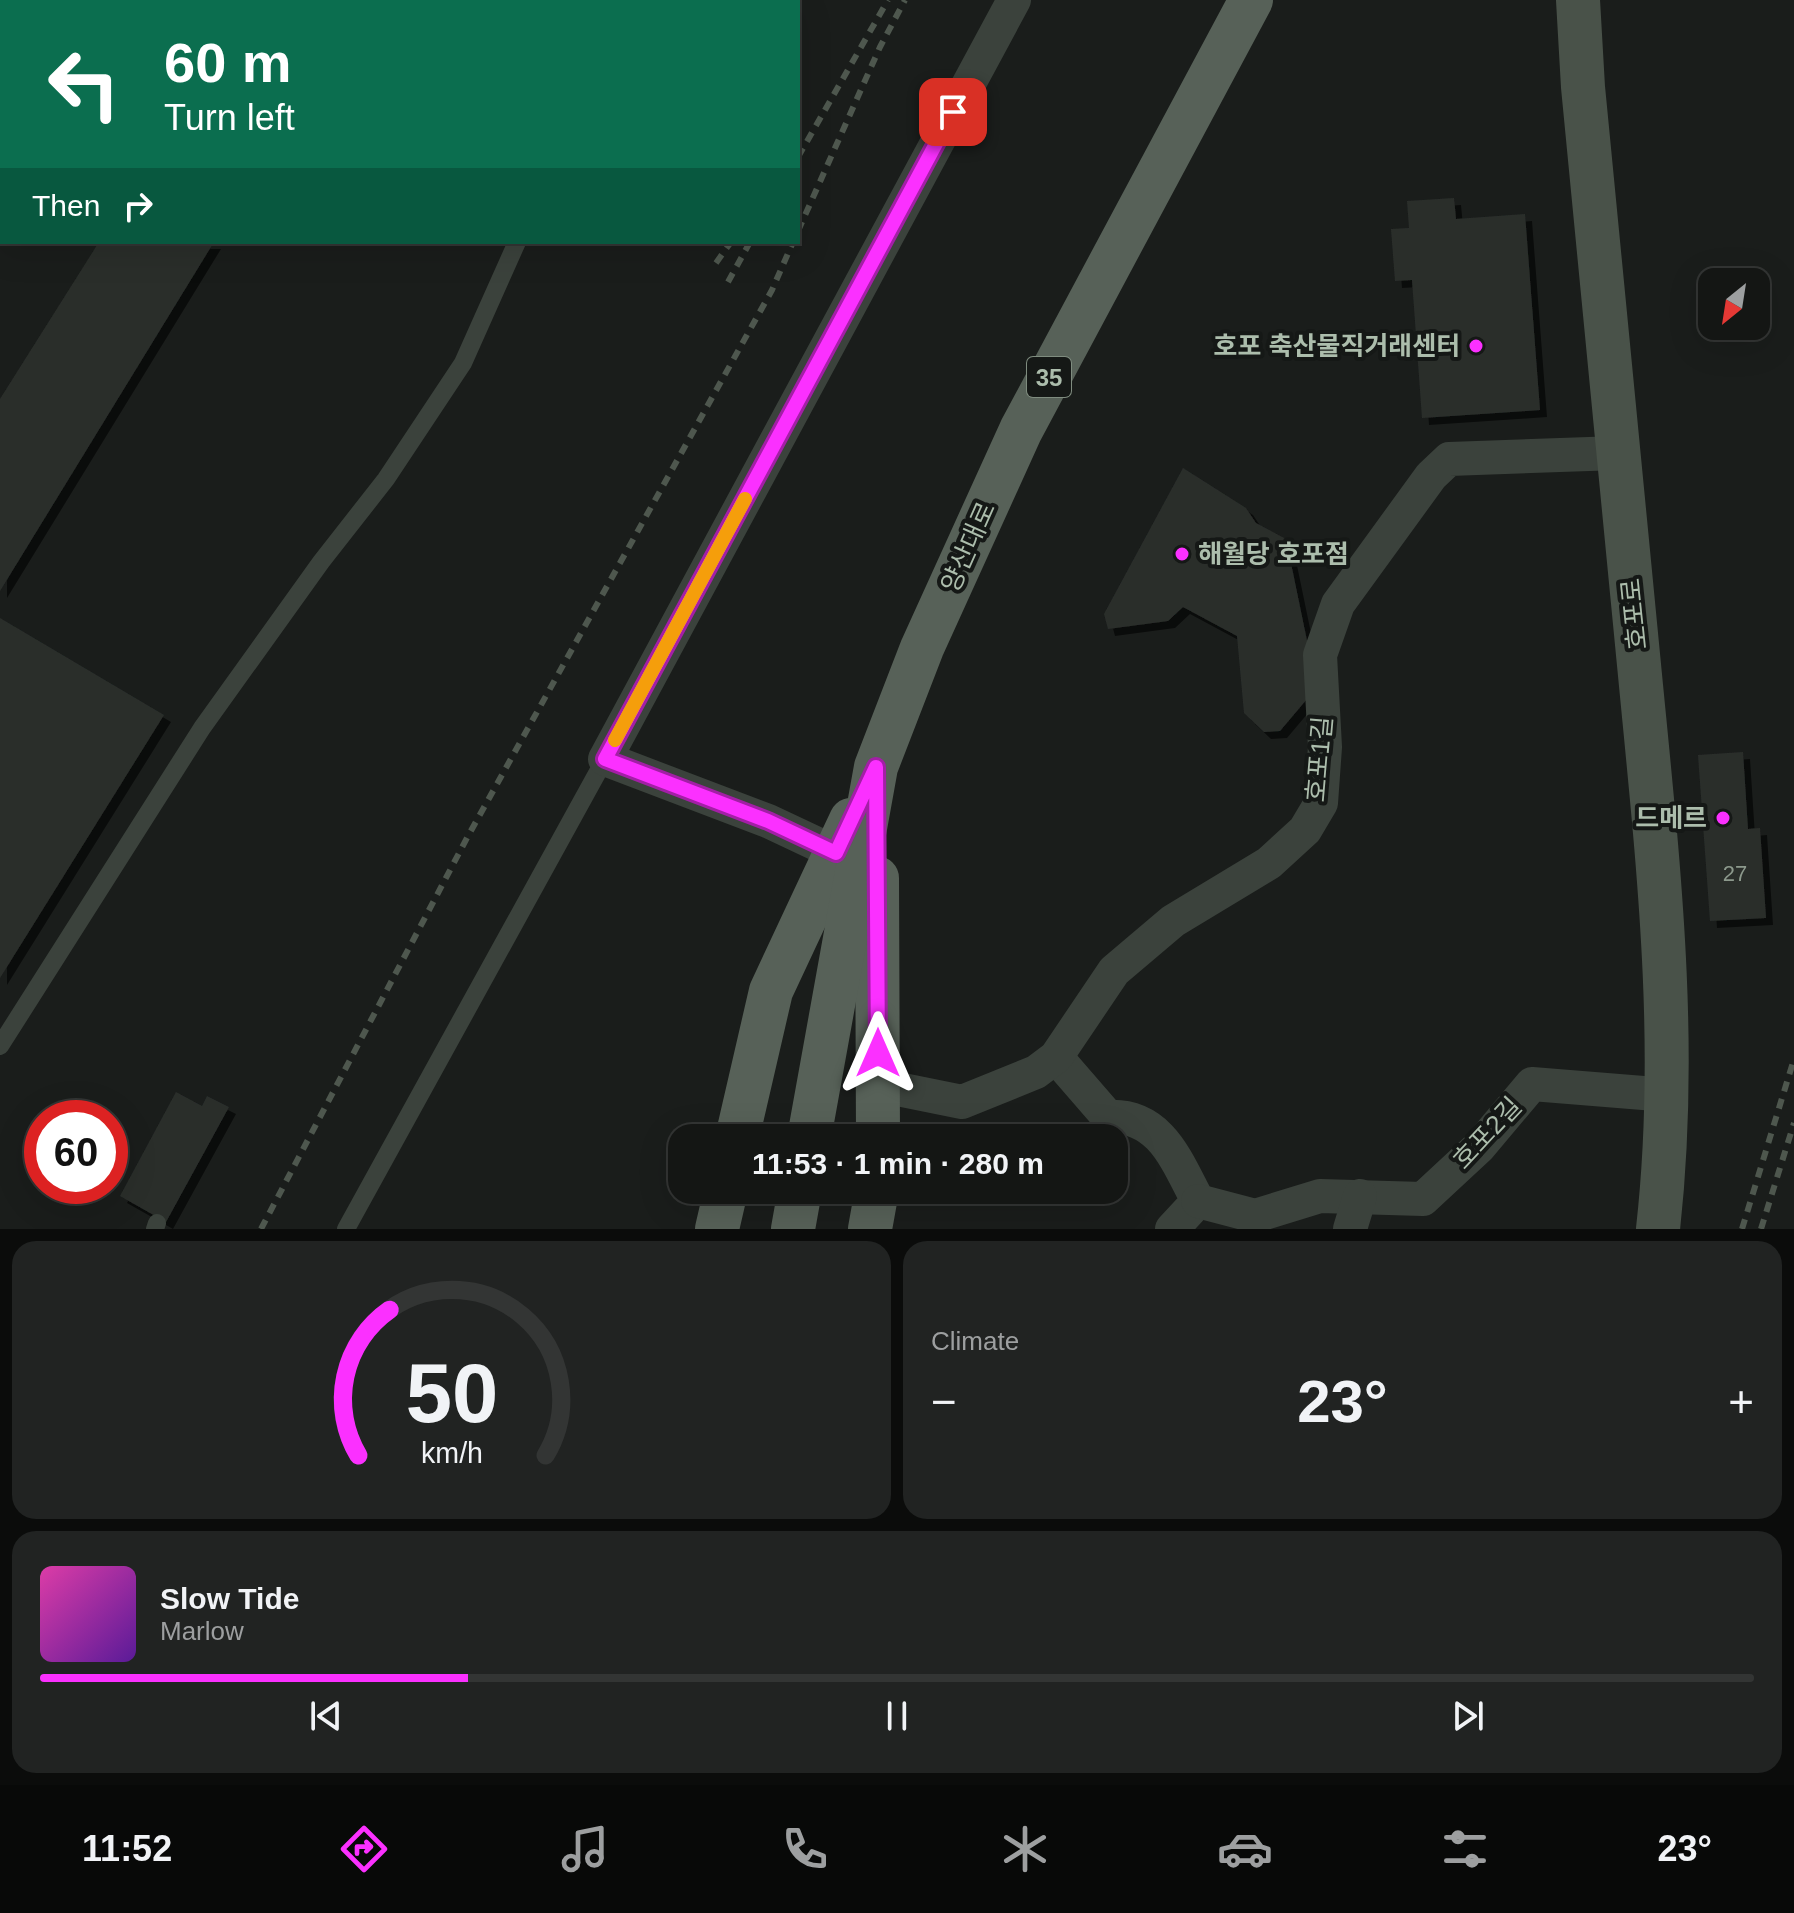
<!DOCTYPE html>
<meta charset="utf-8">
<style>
:root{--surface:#141614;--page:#212322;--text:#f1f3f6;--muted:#9d9fa0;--line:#333534;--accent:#fb30ff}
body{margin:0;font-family:Helvetica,"Noto Sans KR",sans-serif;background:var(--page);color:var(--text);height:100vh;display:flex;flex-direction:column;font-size:30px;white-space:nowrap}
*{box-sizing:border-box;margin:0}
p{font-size:26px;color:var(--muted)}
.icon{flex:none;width:44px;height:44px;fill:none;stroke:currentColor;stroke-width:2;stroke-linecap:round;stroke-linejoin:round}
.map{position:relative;height:1229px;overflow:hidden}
.panel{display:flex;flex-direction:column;gap:12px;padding:12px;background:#0b0c0b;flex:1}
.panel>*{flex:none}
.top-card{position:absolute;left:0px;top:0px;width:800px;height:244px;box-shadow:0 8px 32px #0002,0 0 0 2px var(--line);background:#0b6e4f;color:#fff;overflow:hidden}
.needle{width:52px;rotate:210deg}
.controls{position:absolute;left:1698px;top:268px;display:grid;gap:16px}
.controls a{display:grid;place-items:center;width:72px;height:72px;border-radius:16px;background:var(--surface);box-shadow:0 8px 32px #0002,0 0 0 2px var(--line);font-size:40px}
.speed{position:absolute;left:24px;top:1100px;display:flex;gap:16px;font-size:40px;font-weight:700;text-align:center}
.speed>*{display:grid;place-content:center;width:104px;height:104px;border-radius:50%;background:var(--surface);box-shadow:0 8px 32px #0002,0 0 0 2px var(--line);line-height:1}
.speed .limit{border:12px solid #d22;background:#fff;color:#111}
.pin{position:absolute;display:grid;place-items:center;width:68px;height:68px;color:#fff;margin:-34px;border-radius:16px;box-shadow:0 4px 12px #0006}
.me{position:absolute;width:88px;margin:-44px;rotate:0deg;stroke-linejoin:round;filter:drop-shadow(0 0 6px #0008)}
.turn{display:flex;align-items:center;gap:28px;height:168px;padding:0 32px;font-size:36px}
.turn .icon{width:104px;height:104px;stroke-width:2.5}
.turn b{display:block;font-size:56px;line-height:68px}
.then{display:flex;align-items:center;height:76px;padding:0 32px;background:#0003;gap:16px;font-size:30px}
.big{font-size:60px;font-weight:800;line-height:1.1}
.panel .tile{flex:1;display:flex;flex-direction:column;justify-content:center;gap:12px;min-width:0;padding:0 28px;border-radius:24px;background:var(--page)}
.panel .dial{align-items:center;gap:0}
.dial svg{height:208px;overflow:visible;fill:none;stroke:var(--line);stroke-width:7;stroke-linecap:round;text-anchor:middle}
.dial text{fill:var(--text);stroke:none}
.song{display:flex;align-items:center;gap:24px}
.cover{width:96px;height:96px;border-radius:12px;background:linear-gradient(135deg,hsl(320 70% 55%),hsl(270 70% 35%))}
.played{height:8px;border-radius:4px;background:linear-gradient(90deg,var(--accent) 25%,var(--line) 25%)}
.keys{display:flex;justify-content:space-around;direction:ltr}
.heat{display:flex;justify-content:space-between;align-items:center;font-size:44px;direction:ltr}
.panel .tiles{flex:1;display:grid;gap:12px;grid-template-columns:1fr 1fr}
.tile:last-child{grid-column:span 2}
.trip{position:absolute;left:668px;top:1124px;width:460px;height:80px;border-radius:24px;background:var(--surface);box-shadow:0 8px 32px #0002,0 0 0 2px var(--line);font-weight:800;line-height:80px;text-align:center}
.tab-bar{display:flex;height:128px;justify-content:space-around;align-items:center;background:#080908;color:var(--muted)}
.tab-bar .icon{width:56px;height:56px}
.tab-bar .current{color:var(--accent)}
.tab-bar b{font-size:36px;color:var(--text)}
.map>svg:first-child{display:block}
</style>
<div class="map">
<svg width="1794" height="1229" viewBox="0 0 1794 1229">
<defs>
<filter id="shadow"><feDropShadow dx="7" dy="7" stdDeviation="0" flood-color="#0009"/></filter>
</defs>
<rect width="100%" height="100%" fill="#1a1d1b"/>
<!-- building -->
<g fill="#2a2e2b" filter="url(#shadow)">
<polygon points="1454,198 1456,219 1525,214 1540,410 1422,418 1412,280 1395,281 1391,229 1409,228 1407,201"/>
<polygon points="99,242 214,242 0,591 0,399"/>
<polygon points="1183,468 1246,508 1256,523 1286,539 1311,660 1307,699 1280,731 1264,732 1244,713 1237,636 1183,607 1168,621 1108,629 1104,614"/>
<polygon points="0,618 164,715 0,978"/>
<polygon points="1743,752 1748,829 1760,828 1766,918 1710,921 1698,755"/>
<polygon points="176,1092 202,1106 207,1096 229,1107 166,1222 120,1196"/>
</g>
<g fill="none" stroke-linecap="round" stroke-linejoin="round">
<!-- service -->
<g stroke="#3b423c" stroke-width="18">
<polyline points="435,0 436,2"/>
<polyline points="0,1046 202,728 321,562 386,479 463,363 517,242"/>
<polyline points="155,1229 157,1223"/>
<polyline points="346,1229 605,759"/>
</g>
<!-- minor -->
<g stroke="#3b423c" stroke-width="34">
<polyline points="21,2 23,0"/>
<polyline points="0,21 2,19"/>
<polyline points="836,853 768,821 605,759 1014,0"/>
<path d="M1056,1057L1108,1117C1161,1114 1177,1162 1198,1201L1172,1229"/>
<polyline points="878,1085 962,1102 1036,1072 1056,1057 1114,971 1173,921 1269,863 1305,830 1321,803 1325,747 1320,655 1338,604 1431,476 1449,459 1618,453"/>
<polyline points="1198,1201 1255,1216 1320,1196 1423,1199 1479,1147 1532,1084 1668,1095"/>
<polyline points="1350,1229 1360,1196"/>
</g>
<!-- secondary -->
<path stroke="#495249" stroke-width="44" d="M1578,0L1583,87C1602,283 1621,479 1640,675C1658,862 1679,1042 1658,1229"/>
<!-- primary -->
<g stroke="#576158" stroke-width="44">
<polyline points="877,878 878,1138"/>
<polyline points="737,1138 771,991 851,820"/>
<polyline points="809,1138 876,767 922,648 1021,430 1251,0"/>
<polyline points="717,1229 726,1190"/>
<polyline points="793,1229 800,1190"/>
<polyline points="870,1229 877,1190"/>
</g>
<!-- rail -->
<g stroke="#4e574e" stroke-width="6" stroke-dasharray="10 8" stroke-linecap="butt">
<polyline points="798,157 888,0"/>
<polyline points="798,231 880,47 905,0"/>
<polyline points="716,263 731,242"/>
<polyline points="728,282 750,242"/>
<polyline points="261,1229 468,836 772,290 793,242"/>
<polyline points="1742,1229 1794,1059"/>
<polyline points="1761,1229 1794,1123"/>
</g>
</g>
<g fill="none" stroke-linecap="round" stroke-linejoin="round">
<defs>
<polyline id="route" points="878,1053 876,767 836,853 768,821 605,759 953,112"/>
</defs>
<!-- route casing -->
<use href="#route" stroke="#a31fa6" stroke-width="20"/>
<!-- route -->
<use href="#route" stroke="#fb30ff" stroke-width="14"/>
<!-- slow -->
<polyline stroke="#f59e0b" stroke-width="14" points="615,740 745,499"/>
</g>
<!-- markers -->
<g fill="#fb30ff" stroke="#151816" stroke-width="3">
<circle cx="1476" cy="346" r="8"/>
<circle cx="1182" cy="554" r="8"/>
<circle cx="1723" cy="818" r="8"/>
</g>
<g text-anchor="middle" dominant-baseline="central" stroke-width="8" stroke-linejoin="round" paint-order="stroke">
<!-- number labels -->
<g font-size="22" fill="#8c998c">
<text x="1735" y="873">27</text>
</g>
<!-- shield labels -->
<rect fill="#151816" stroke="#7f8c7f" stroke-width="2" x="1027" y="357" width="44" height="40" rx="6"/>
<g font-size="24" font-weight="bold" fill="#acbdac">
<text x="1049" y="377">35</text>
</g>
<!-- poi labels -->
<g font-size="26" font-weight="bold" fill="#acbdac" stroke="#151816" text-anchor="end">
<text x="1460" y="346">호포 축산물직거래센터</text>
<text x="1198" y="554" text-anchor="start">해월당 호포점</text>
<text x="1707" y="818">드메르</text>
</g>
<!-- street labels -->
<g font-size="26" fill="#acbdac" stroke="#151816">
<text transform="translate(968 547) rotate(-66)">양산대로</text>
<text transform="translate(1634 614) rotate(-96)">호포로</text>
<text transform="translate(1319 759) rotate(-85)">호포1길</text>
<text transform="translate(1487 1133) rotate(-47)">호포2길</text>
</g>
</g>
</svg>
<div class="controls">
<a><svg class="needle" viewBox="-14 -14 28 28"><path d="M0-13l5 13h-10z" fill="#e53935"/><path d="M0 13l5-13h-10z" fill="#9d9fa0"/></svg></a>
</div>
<div class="speed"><div class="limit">60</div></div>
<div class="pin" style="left:953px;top:112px;background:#d93025"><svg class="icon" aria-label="arrive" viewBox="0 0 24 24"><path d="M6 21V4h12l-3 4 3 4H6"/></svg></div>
<svg class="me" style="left:878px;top:1053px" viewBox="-20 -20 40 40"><path d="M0-17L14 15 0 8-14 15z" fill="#fb30ff" stroke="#fff" stroke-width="4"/></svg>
<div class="trip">11:53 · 1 min · 280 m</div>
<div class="top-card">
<div class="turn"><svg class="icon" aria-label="left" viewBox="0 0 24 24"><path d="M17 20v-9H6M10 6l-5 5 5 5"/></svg><div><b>60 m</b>Turn left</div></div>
<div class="then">Then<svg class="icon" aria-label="right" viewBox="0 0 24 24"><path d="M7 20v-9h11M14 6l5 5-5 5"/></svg></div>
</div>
</div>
<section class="panel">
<div class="tiles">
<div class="tile dial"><svg viewBox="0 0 100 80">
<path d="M14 69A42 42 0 1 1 86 69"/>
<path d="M14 69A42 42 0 0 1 26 13" stroke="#fb30ff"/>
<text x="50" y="56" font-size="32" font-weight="700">50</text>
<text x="50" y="72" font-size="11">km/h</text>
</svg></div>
<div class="tile"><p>Climate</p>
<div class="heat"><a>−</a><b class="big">23°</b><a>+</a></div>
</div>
<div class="tile">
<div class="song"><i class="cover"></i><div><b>Slow Tide</b><p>Marlow</p></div></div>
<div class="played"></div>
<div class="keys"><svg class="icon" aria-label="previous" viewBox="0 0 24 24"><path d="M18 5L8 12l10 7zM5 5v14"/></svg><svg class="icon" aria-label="pause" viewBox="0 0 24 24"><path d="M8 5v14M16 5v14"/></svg><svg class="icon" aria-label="next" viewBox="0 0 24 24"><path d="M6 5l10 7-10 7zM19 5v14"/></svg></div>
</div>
</div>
</section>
<nav class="tab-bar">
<b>11:52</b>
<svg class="icon current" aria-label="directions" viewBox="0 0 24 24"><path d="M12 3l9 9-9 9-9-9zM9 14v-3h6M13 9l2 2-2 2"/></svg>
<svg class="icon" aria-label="music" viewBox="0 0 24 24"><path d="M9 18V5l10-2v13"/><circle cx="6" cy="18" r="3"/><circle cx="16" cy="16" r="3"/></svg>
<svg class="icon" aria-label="phone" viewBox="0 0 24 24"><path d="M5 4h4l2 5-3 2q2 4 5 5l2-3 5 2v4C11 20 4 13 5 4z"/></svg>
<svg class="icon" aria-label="climate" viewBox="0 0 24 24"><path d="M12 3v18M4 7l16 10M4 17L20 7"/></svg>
<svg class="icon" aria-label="car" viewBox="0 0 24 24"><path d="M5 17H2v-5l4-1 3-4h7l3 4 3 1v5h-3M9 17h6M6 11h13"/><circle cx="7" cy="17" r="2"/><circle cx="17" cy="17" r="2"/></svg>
<svg class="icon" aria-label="filters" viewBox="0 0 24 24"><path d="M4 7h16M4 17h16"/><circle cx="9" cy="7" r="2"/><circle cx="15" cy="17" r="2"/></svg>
<b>23°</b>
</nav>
